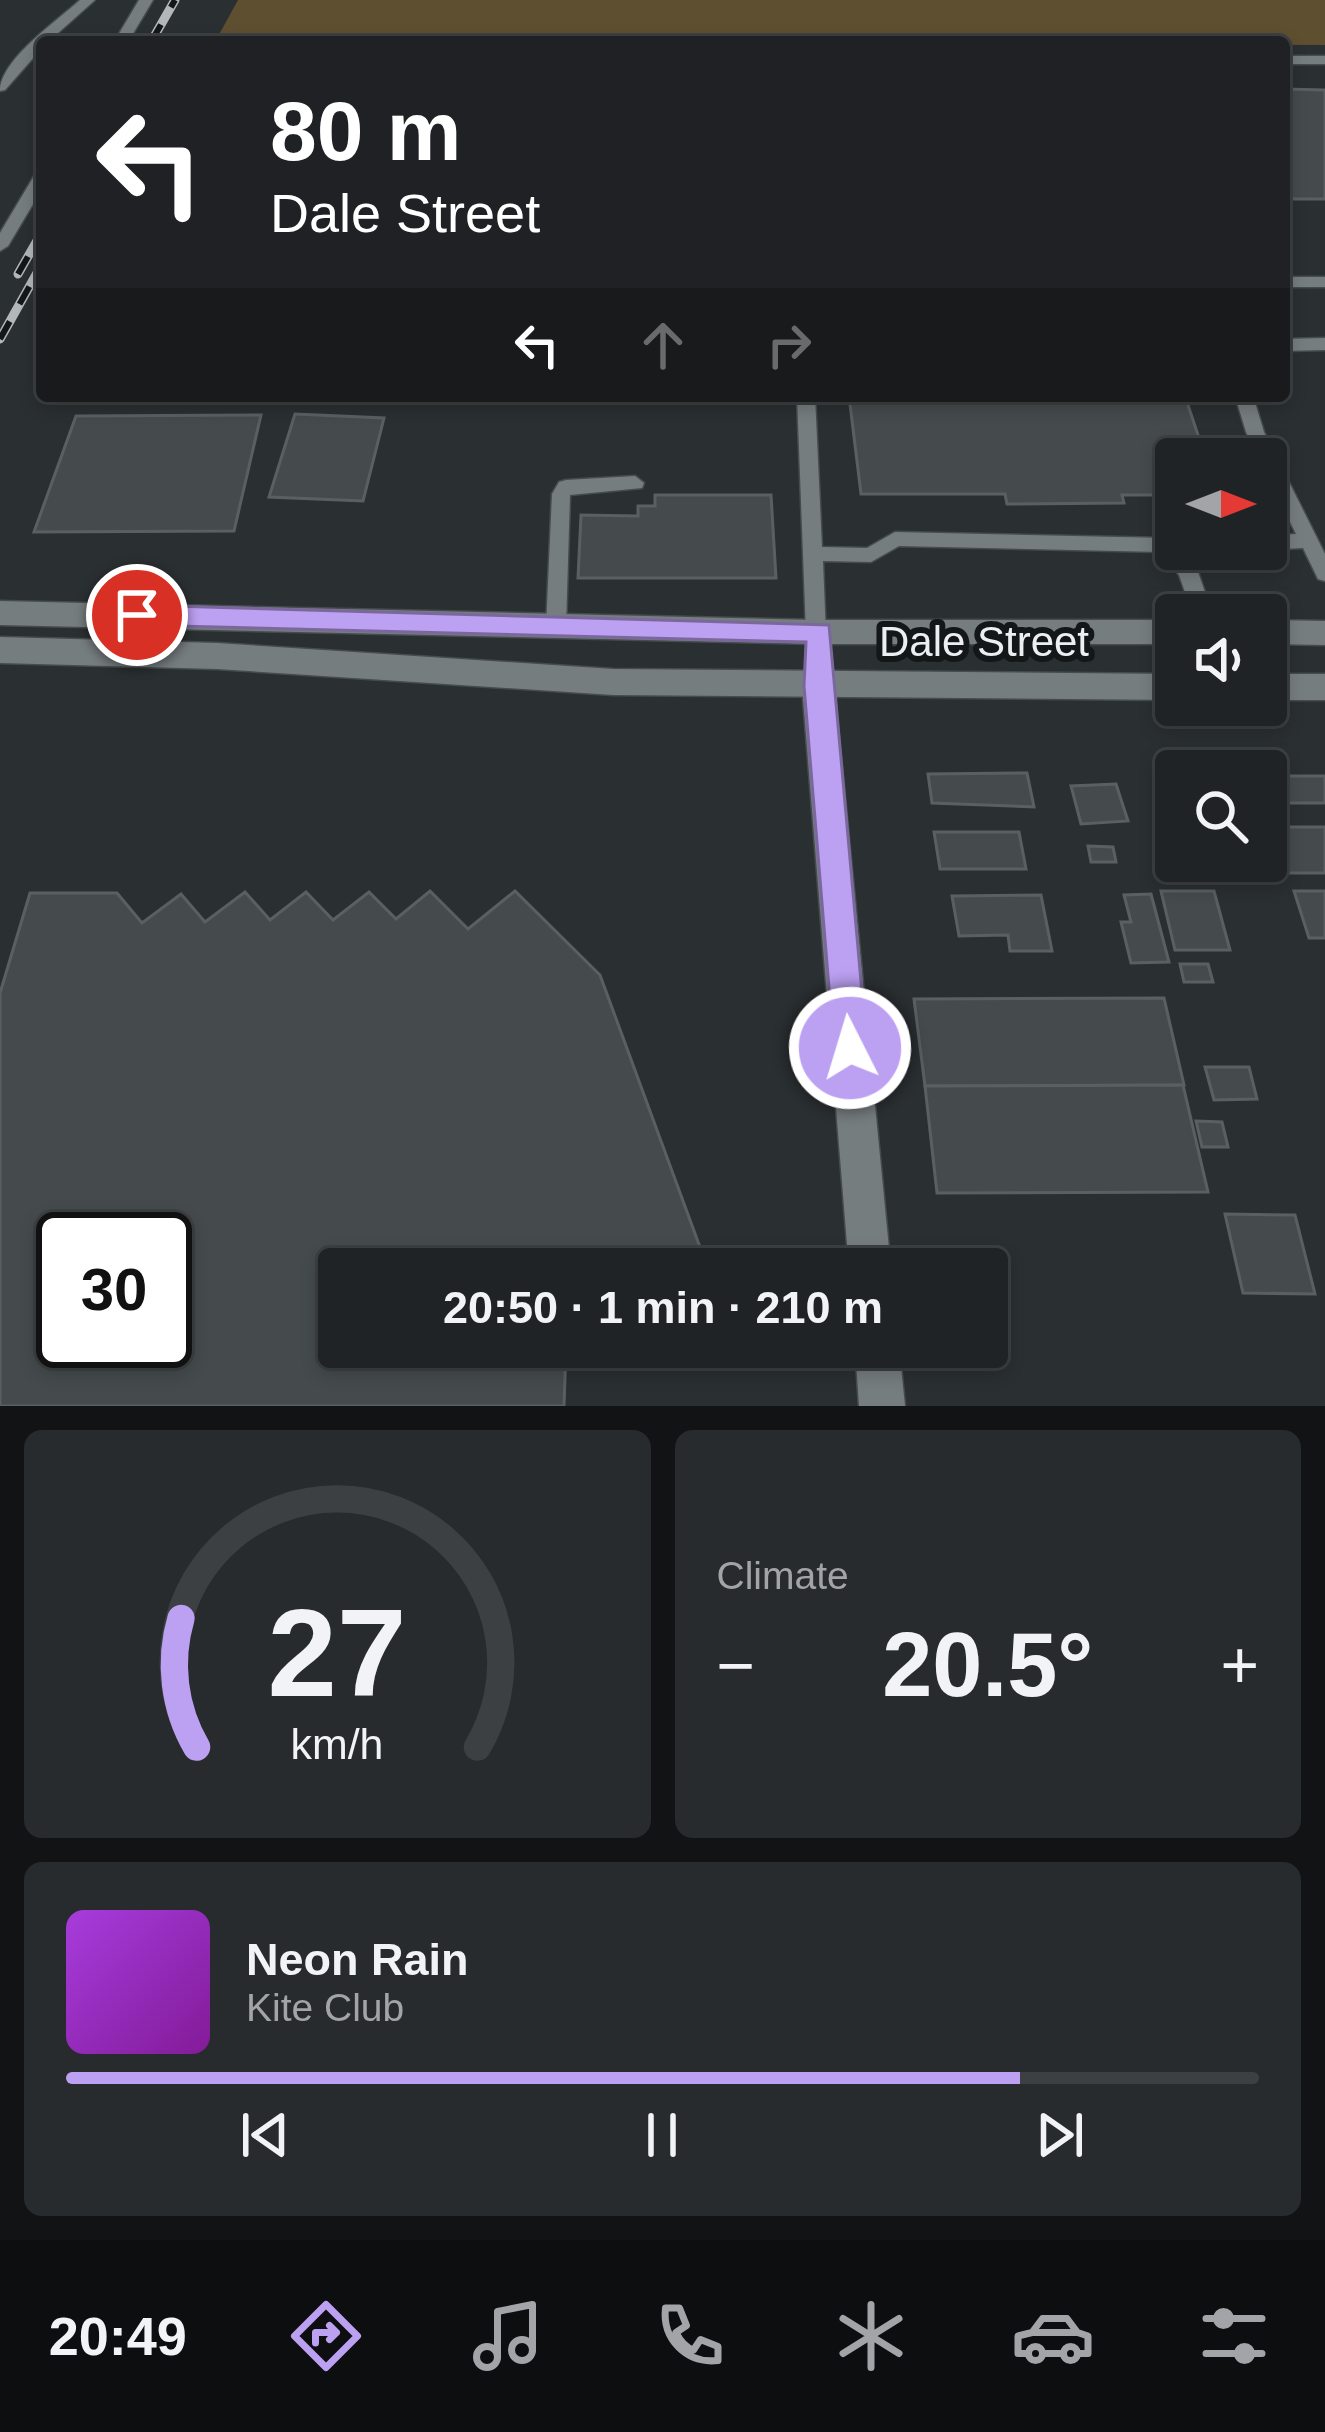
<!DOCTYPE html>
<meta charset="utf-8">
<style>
:root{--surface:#202325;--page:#282b2d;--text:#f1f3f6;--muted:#a2a4a7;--line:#3d4042;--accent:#bca0f2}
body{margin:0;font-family:Helvetica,sans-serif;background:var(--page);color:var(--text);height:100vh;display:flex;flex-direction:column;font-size:45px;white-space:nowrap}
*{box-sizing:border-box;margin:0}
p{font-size:39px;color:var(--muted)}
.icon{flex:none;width:66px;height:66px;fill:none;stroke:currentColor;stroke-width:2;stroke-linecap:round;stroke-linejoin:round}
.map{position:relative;height:1406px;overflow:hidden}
.drawer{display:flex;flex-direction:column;gap:24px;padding:24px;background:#121314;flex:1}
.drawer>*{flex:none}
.hud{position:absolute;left:36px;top:36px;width:1254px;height:366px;border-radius:12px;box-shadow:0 6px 18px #0003,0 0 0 3px var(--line);background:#202124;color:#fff;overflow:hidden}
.needle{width:78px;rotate:90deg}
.fabs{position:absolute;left:1155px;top:438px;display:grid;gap:24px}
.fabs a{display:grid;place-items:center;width:132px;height:132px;border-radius:12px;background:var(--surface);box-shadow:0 6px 18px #0003,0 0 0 3px var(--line);font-size:60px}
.speed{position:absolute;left:36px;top:1212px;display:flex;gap:24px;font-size:60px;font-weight:700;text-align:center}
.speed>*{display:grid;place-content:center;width:156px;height:156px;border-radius:50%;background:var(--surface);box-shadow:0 6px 18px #0003,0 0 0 3px var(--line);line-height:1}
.speed .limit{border:6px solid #111;border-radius:18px;background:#fff;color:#111}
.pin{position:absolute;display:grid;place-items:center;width:102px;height:102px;color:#fff;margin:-51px;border:6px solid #fff;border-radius:50%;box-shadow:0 3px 12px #0007}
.me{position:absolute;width:132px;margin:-66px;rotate:355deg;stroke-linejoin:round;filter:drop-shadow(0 0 9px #0008)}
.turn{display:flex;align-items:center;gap:42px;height:252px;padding:0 36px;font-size:54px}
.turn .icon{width:156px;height:156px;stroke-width:2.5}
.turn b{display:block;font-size:84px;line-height:102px}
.lanes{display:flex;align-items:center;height:114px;padding:0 36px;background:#0003;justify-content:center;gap:60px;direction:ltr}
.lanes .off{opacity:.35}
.big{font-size:90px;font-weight:700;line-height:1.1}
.drawer .card{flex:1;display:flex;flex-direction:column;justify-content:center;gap:18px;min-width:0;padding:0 42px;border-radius:18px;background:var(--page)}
.drawer .dial{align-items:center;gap:0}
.dial svg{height:312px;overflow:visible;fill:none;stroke:var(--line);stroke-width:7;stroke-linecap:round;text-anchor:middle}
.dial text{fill:var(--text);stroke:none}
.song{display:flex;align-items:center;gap:36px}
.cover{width:144px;height:144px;border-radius:18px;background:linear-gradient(135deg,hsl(280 70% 55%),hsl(290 70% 35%))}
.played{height:12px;border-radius:6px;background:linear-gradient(90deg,var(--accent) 80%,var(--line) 80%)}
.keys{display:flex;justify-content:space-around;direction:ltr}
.heat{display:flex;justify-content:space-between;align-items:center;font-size:66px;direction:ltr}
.drawer .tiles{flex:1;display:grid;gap:24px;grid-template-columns:1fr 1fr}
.card:last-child{grid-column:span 2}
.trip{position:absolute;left:318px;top:1248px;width:690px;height:120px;border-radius:12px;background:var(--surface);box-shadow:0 6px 18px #0003,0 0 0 3px var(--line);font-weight:700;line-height:120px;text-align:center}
.menu{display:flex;height:192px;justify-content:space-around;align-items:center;background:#0d0e0f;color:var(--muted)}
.menu .icon{width:84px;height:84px}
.menu .on{color:var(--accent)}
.menu b{font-size:54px;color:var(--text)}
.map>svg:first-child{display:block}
</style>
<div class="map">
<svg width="1325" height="1406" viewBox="0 0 1325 1406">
<rect width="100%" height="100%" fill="#2a2f31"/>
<!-- green -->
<polygon fill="#5f4f31" points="238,0 1325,0 1325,45 215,42"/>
<!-- building -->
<g fill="#454b4d" stroke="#5a6062" stroke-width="3" fill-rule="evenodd">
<polygon points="1284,89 1325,90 1325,199 1284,199"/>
<polygon points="849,396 1185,396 1206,459 1176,459 1176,495 1122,495 1124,503 1007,504 1005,494 861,494"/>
<polygon points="295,414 384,418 363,501 269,497"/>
<polygon points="261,415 234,531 34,532 76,416"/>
<polygon points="655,495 771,495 776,578 578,578 581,515 638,516 638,506 655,506"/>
<polygon points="1027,773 1034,807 932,803 928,774"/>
<polygon points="1274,776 1325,776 1325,803 1283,803"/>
<polygon points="1116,784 1128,821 1081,824 1071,786"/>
<polygon points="1159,800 1176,800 1176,833 1168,833"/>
<polygon points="1266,827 1325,827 1325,873 1279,873"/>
<polygon points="934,832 1019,832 1026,869 940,869"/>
<polygon points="1088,846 1113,847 1116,862 1091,862"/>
<path d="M430,891L468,929L515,891L600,975L708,1269H339V1347H707V1349L566,1348L564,1406H0V993L30,893H117L142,923L181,894L205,922L245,892L270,920L306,892L333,920L369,892L396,919ZM63,1239H165V1341H63Z"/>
<polygon points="1161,891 1214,891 1230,950 1175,950"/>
<polygon points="1294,891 1325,891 1325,938 1309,938"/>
<polygon points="1151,894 1169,962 1131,963 1121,922 1131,922 1124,895"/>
<polygon points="1041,895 1052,951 1010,951 1008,935 959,936 952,896"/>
<polygon points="1180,964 1208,964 1213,982 1184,982"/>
<polygon points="1164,998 1184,1085 925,1086 914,999"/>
<polygon points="1205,1067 1249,1067 1257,1099 1214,1100"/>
<polygon points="1183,1085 1208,1192 937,1193 925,1086"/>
<polygon points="1196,1121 1222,1122 1228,1147 1202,1147"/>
<polygon points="1225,1214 1295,1215 1315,1294 1243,1293"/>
</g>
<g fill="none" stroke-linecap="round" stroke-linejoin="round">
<defs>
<g id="service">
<path d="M80,0H95L48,42H42V48L5,90L0,91C0,60 57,21 80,0Z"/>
<polygon points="139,0 153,0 128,42 114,42"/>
<rect x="1284" y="56" width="41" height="8"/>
<polygon points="42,171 42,189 8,246 0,251 0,233 34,176"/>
<rect x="1284" y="277" width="41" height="10"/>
<polygon points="1325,338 1325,350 1284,351 1284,339"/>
<polygon points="797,396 815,396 822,547 867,548 895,532 1166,538 1173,540 1176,549 1180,549 1198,572 1213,615 1193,615 1179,575 1161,552 899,546 871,562 823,561 828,686 825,692 811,692 808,686"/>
<polygon points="1235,396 1253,396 1264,432 1325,554 1325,581 1318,579 1303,548 1266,550 1262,549 1266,549 1266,536 1296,534 1266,473 1266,459 1259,459 1246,432"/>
<polygon points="635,476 644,483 642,488 570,495 566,627 556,635 549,633 546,627 552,494 559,482 566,480"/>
</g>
<g id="minor">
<polygon points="818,673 830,677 834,686 891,1269 849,1269 802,686 806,677"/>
<polygon points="855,1347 899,1347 905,1406 859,1406"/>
</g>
<g id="secondary">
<polygon points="0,601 819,620 1176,620 1176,644 819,644 0,625"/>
<polygon points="1266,620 1325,621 1325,645 1266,644"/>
<polygon points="0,637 217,643 613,669 1176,674 1176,700 613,695 217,669 0,663"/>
<rect x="1266" y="674" width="59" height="26"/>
</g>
</defs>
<!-- service casing -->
<use href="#service" stroke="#464b4d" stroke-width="3"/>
<!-- minor casing -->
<use href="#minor" stroke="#464b4d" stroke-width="3"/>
<!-- secondary casing -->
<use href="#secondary" stroke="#464b4d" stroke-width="3"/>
<!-- service -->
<use href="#service" fill="#767d7f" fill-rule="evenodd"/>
<!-- minor -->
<use href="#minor" fill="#767d7f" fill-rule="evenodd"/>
<!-- secondary -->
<use href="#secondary" fill="#767d7f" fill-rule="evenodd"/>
<defs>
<g id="rail">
<polyline points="151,42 175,0"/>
<polyline points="18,274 42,232"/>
<polyline points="0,339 42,264"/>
</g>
</defs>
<!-- rail casing -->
<use href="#rail" stroke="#b3b7b9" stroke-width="9"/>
<!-- rail -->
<use href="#rail" stroke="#141718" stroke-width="6" stroke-dasharray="20" stroke-linecap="butt"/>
</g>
<!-- route -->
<polygon fill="#bca0f2" stroke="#7a689d" stroke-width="3" points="137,605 829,625 867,1048 862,1059 850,1063 839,1059 834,1048 804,686 806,642 137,625 124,615"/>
<g text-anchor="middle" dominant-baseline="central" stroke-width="12" stroke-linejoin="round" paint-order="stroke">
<!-- street labels -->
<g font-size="42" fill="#eceff1" stroke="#141718">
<text x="984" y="641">Dale Street</text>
</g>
</g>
</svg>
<div class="fabs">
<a><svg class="needle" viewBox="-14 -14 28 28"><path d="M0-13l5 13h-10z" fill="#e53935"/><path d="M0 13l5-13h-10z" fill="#a2a4a7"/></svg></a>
<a><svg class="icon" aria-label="sound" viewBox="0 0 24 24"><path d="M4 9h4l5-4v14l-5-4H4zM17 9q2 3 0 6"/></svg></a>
<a><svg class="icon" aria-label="search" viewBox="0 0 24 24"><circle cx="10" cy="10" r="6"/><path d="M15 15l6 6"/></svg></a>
</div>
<div class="speed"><div class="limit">30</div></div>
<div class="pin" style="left:137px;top:615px;background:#d93025"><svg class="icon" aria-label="arrive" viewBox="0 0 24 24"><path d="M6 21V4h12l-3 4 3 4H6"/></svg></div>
<svg class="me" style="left:850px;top:1048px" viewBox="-20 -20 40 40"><circle r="17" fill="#bca0f2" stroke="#fff" stroke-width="3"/><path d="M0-11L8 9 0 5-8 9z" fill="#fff"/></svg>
<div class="trip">20:50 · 1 min · 210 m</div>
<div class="hud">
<div class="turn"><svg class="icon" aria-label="left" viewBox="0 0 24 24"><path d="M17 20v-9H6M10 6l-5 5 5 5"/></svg><div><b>80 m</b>Dale Street</div></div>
<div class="lanes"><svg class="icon" aria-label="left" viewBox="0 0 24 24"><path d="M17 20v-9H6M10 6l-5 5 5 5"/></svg><svg class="icon off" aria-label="ahead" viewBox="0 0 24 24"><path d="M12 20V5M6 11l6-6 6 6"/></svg><svg class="icon off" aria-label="right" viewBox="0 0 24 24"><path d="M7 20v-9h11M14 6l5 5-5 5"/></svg></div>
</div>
</div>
<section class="drawer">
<div class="tiles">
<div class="card dial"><svg viewBox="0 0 100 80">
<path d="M14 69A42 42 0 1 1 86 69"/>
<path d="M14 69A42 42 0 0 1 10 36" stroke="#bca0f2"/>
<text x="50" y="56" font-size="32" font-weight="700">27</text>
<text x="50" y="72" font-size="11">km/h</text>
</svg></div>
<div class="card"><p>Climate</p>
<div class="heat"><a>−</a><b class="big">20.5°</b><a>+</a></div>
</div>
<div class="card">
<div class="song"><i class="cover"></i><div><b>Neon Rain</b><p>Kite Club</p></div></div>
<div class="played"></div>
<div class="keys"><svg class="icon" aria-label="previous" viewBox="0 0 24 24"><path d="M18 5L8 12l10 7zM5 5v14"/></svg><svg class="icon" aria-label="pause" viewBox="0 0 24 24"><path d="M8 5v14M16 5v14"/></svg><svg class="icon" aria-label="next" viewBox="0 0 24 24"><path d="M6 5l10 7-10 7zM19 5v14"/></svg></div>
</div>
</div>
</section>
<nav class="menu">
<b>20:49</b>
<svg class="icon on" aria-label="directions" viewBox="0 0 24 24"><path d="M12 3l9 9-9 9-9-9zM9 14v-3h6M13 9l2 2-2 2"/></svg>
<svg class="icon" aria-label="music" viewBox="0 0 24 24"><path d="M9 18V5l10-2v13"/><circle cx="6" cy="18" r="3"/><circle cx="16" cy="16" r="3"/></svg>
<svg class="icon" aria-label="phone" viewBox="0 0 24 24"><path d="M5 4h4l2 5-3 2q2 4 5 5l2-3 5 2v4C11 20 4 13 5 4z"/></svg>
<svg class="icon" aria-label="climate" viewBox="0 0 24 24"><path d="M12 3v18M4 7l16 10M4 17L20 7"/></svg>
<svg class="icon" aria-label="car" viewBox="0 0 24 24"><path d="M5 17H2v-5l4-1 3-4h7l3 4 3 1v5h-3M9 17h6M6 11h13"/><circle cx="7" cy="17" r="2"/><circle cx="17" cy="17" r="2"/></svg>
<svg class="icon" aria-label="filters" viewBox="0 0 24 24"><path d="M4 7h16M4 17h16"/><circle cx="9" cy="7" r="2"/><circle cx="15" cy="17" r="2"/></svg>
</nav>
